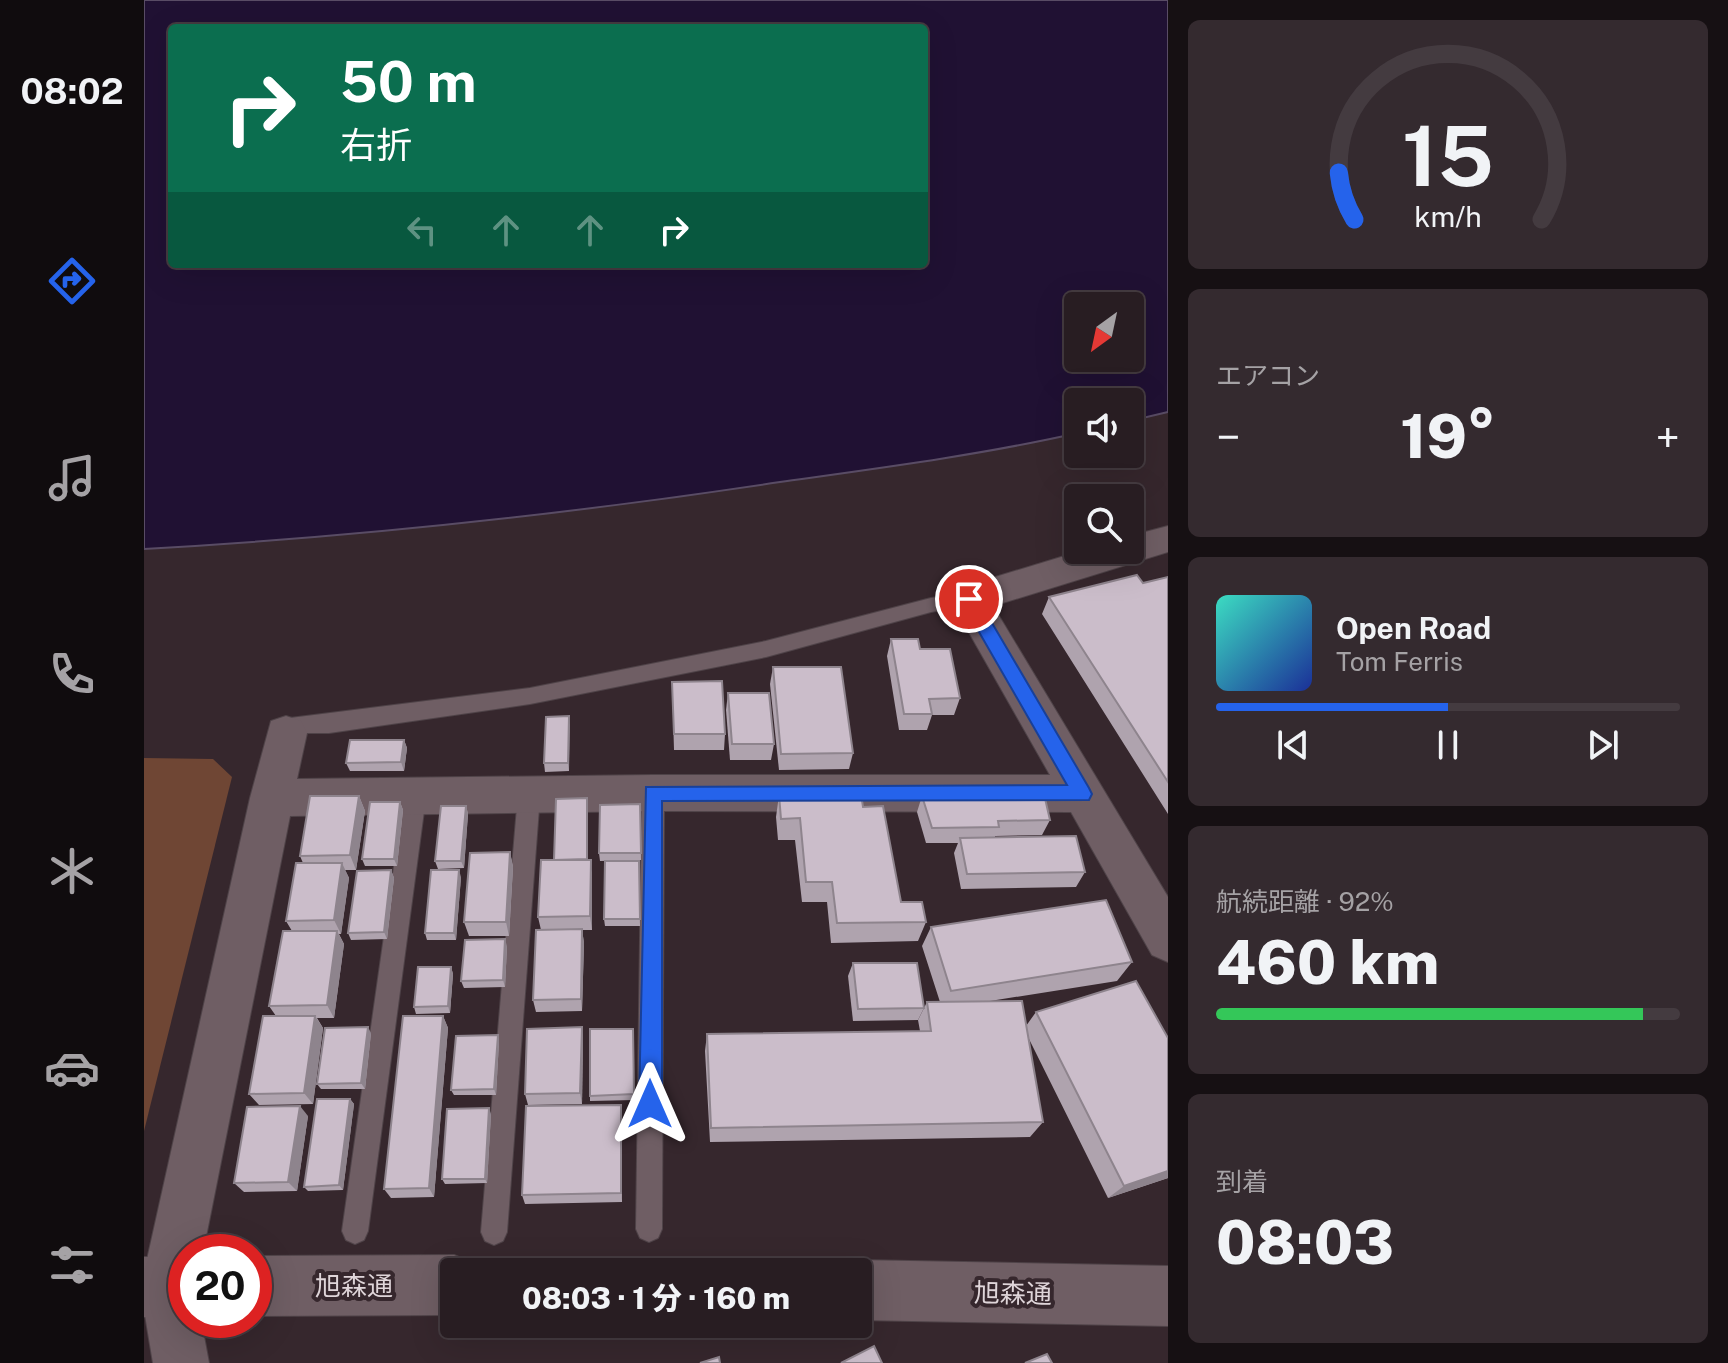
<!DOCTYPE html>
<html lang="ja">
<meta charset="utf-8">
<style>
:root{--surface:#281d22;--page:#342a2f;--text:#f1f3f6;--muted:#a5a2a5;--line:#443b40;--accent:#2563eb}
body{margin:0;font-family:"Public Sans","Noto Sans JP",sans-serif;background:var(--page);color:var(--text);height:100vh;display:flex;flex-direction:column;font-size:30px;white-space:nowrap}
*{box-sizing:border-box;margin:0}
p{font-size:26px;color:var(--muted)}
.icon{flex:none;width:44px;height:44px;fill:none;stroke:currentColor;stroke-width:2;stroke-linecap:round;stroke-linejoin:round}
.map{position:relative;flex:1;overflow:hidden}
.details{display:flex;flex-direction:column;gap:20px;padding:20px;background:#161013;width:560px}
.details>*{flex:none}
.hud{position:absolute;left:24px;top:24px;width:760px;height:244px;border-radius:8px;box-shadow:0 8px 32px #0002,0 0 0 2px var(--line);background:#0b6e4f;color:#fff;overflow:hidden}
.needle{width:52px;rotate:213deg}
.controls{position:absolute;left:920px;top:292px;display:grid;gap:16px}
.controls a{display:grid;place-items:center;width:80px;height:80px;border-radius:8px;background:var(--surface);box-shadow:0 8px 32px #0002,0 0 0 2px var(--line);font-size:40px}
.speed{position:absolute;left:24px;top:1234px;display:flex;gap:16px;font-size:40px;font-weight:700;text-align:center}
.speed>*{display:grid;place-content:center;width:104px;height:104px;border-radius:50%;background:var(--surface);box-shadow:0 8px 32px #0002,0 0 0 2px var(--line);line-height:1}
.speed .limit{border:12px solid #d22;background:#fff;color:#111}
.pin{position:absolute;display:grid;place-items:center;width:68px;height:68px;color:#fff;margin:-34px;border:4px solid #fff;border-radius:50%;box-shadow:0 2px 8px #0007}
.me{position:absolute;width:88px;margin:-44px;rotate:0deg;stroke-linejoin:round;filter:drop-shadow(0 0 6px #0008)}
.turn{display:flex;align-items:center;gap:28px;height:168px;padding:0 40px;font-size:36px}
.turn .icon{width:104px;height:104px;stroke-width:2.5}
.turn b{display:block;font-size:56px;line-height:68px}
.lanes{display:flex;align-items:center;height:76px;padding:0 40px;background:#0003;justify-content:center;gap:40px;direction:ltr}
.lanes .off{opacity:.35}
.big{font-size:60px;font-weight:800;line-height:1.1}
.details .widget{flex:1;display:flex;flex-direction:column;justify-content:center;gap:12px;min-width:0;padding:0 28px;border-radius:12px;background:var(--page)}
.details .dial{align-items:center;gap:0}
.dial svg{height:208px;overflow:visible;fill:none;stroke:var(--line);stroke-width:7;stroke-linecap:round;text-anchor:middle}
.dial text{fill:var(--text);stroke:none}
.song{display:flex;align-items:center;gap:24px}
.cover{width:96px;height:96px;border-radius:12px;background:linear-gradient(135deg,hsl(170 70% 55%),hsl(230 70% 35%))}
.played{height:8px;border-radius:4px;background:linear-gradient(90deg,var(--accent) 50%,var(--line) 50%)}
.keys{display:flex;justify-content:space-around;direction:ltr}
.heat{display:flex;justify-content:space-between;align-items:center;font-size:44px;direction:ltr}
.charge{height:12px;border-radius:6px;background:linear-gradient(90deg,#34c759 92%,var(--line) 0)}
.trip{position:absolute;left:296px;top:1258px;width:432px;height:80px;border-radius:8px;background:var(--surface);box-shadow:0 8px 32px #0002,0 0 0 2px var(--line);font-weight:800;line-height:80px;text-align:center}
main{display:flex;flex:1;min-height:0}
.tabs{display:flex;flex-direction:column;width:144px;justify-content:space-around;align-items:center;background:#100c0e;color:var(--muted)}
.tabs .icon{width:56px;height:56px}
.tabs .active{color:var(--accent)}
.tabs b{font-size:36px;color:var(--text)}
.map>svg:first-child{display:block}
</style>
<main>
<nav class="tabs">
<b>08:02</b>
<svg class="icon active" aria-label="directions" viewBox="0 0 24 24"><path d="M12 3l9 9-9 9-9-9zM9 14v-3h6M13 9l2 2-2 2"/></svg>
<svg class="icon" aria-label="music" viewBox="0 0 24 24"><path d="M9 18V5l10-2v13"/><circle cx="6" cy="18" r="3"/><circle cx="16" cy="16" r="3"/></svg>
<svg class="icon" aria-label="phone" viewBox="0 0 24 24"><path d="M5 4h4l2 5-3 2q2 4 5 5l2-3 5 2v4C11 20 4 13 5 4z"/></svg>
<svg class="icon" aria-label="climate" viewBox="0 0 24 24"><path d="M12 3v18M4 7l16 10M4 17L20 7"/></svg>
<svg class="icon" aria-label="car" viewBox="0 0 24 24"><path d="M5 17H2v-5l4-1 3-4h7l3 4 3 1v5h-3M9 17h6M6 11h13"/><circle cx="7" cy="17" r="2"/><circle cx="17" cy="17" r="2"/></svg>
<svg class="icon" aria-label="filters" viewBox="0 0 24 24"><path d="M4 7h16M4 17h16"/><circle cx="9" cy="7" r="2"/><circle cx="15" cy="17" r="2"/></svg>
</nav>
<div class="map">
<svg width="1024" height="1363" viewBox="0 0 1024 1363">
<rect width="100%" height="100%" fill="#36272d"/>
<!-- green -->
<polygon fill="#6f4634" points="0,758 69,759 88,777 0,1131"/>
<!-- water -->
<path fill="#201133" stroke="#594c65" stroke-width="2" fill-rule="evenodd" d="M0,0H1024V412L986,421V402H934V433C836,455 736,468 636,482C425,514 213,537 0,549ZM28,28H780V264H28ZM934,306H986V358H934Z"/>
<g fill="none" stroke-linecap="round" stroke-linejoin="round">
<defs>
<g id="lane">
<polygon points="825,592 832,594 834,599 832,604 787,612 622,657 386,704 185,733 152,733 149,739 142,742 135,739 132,733 138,719 386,688 622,641 787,598"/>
<polygon points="509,784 517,786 520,793 518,1229 514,1238 505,1242 496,1238 492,1229 498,793 501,786"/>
<polygon points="385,786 393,788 396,795 363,1232 359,1241 350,1245 341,1241 337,1232 374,795 377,788"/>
<polygon points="271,787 279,789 282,796 224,1231 220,1240 211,1244 202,1240 198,1231 260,796 263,789"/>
</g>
<polygon id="street" points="1024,526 1024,552 849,606 1024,897 1024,962 1008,955 927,812 509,811 146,816 59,1252 42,1252 42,1320 57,1320 65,1363 9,1363 0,1309 0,1273 106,798 127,721 142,716 157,721 163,733 153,779 509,775 906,775 806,599 812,589 940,550 986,550 986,536"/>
<g id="secondary">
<polygon points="310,1255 331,1264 335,1272 310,1272 310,1315 110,1316 110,1256"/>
<rect x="0" y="1257" width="42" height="60"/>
<polygon points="714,1260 1024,1266 1024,1326 714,1320 714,1272 691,1272"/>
</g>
</defs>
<!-- lane casing -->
<use href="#lane" stroke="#4f4348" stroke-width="2"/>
<!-- street casing -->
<use href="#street" stroke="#4f4348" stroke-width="2"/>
<!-- secondary casing -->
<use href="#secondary" stroke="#4f4348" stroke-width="2"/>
<!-- lane -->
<use href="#lane" fill="#6f5e64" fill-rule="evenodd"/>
<!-- street -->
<use href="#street" fill="#6f5e64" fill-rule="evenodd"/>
<!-- secondary -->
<use href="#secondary" fill="#6f5e64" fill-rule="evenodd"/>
</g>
<!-- wall -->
<g fill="#afa3ae">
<polygon points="1024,577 1024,814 898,614 905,597 999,583"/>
<polygon points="747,639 776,649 816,698 810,715 788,715 783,730 755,730 743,656"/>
<polygon points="629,667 709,753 705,769 635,770 626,684"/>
<polygon points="528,682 581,734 580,750 530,750"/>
<polygon points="584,693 630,744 627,760 586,760 582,710"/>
<polygon points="425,716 425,771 401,772 400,763"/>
<polygon points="260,740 263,748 260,771 206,771 202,763"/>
<polygon points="635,795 719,807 757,902 782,922 774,941 687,943 683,902 658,902 651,840 634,840 632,817"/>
<polygon points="215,796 221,811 212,870 201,870 205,878 197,934 195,934 200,944 190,1018 173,1018 179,1028 169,1104 115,1105 105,1094 132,1016 125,1006 148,931 142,921 159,863 156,856"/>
<polygon points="778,796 906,820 898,835 851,836 851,837 941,872 932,887 817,889 810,853 814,843 782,843 773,812"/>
<polygon points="443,798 444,860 448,874 448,930 438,930 440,943 438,1011 392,1012 389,1000 397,930 394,917 410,860"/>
<polygon points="256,802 259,810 253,866 221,866 218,859"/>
<polygon points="496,804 497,860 456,861 455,853"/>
<polygon points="322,806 324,814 320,868 294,869 291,861"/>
<polygon points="366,852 369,867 365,936 325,936 320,922"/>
<polygon points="495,861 496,926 461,926 460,919"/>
<polygon points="247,870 250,878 243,939 207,940 204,933"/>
<polygon points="317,877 312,940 283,940 281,933"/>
<polygon points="787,927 988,962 973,981 846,1001 882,1026 892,1012 1024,1038 1024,1178 964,1198 884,1037 899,1122 886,1137 566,1142 561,1051 563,1034 776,1031 774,1020 783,1002 796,1002 778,946"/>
<polygon points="363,946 361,987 320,988 317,981"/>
<polygon points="709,963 780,1008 774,1020 709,1021 704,976"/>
<polygon points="307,967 309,974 306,1013 272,1014 270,1007"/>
<polygon points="299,1016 304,1028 290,1197 247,1198 240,1189"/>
<polygon points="438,1027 439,1039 438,1104 384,1105 381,1094"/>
<polygon points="489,1029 490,1100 446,1101 446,1096"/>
<polygon points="227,1033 221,1089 177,1089 173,1084"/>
<polygon points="354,1035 355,1041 352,1095 310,1095 307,1090"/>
<polygon points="206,1099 210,1104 199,1190 164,1191 160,1187"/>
<polygon points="477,1105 478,1202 381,1204 378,1195"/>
<polygon points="347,1114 343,1183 301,1184 298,1179"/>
<polygon points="164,1116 153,1191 100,1192 90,1183"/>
</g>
<!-- shaded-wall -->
<g fill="#8e848d">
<polygon points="425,716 426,725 425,771 424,763"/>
<polygon points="260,740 263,748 260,771 257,762"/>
<polygon points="215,796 221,811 212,870 206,855"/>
<polygon points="256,802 259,810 253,866 250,859"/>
<polygon points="322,806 324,814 320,868 317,861"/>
<polygon points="366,852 369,867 365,936 362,922"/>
<polygon points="447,860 448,874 448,930 446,916"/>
<polygon points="198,863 205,878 197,934 190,920"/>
<polygon points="247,870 250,878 243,939 240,932"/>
<polygon points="315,870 317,877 312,940 310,933"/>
<polygon points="438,929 440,943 438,1011 437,999"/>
<polygon points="193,931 200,944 190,1018 183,1005"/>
<polygon points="361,939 363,946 361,987 359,980"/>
<polygon points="307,967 309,974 306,1013 304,1006"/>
<polygon points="171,1016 179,1028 169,1104 160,1093"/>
<polygon points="299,1016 304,1028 290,1197 285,1188"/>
<polygon points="224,1027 227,1033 221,1089 217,1083"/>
<polygon points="438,1027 439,1039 438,1104 436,1093"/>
<polygon points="354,1035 355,1041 352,1095 350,1089"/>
<polygon points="206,1099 210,1104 199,1190 195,1185"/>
<polygon points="156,1106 164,1116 153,1191 144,1182"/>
<polygon points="345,1108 347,1114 343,1183 341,1179"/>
<polygon points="1024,1171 1024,1178 964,1198 980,1186"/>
</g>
<!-- building -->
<g fill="#cbbdca" stroke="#8e848d" stroke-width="2">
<polygon points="993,575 999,583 1024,577 1024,782 905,597"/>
<polygon points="747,639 774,639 776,649 806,649 816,698 785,699 788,714 760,714"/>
<polygon points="629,667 697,667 709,753 637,754"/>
<polygon points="578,681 581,734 530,734 528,682"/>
<polygon points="584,693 625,693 630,744 588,744"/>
<polygon points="425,716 424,763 400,763 402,717"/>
<polygon points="206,740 260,740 257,762 202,763"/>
<polygon points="717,794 719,807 739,806 757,902 778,902 782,922 693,923 688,882 662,882 656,818 637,819 635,795"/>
<polygon points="900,794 906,820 854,821 855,827 788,828 778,796"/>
<polygon points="166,796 215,796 206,855 156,856"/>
<polygon points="443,798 443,859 410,860 412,799"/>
<polygon points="226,802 256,802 250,859 218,859"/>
<polygon points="496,804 497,853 455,853 456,805"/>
<polygon points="297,806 322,806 317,861 291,861"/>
<polygon points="932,836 941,872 823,874 816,838"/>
<polygon points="366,852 362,922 320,922 326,853"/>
<polygon points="397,860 447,860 446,916 394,917"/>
<polygon points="461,861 495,861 496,919 460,919"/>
<polygon points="152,863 198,863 190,920 142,921"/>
<polygon points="247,870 240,932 204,933 213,871"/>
<polygon points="287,870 315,870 310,933 281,933"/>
<polygon points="962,900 988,962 807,991 787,927"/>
<polygon points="438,929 437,999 389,1000 392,930"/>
<polygon points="139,931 193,931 183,1005 125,1006"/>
<polygon points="361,939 359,980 317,981 321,940"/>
<polygon points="709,963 773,963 780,1008 714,1009"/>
<polygon points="274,967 307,967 304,1006 270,1007"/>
<polygon points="992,981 1024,1038 1024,1171 980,1186 892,1012"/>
<polygon points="878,1001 899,1122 567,1128 563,1034 787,1031 783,1002"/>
<polygon points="119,1016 171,1016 160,1093 105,1094"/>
<polygon points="259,1016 299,1016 285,1188 240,1189"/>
<polygon points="224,1027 217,1083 173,1084 181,1028"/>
<polygon points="438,1027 436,1093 381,1094 383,1029"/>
<polygon points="446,1029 489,1029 490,1094 446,1096"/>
<polygon points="354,1035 350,1089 307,1090 312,1036"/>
<polygon points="173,1099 206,1099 195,1185 160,1187"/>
<polygon points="477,1105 477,1193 378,1195 382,1106"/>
<polygon points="156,1106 144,1182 90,1183 103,1107"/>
<polygon points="345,1108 341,1179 298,1179 303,1109"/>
<polygon points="730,1346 738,1363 697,1363"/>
<polygon points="903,1354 908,1363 881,1363"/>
<polygon points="575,1357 576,1363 556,1363"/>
</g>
<!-- route -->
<polygon fill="#2563eb" stroke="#184099" stroke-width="2" points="825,592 831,594 945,788 948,794 945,800 518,801 518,1104 514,1112 506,1116 498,1112 495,1104 502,787 923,785 816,599"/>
<g text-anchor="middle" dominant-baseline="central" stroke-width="8" stroke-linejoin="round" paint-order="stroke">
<!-- near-street labels -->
<g font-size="26" fill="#dfd5d9" stroke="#36272d">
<text x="210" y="1285">旭森通</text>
<text transform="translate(869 1293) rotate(1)">旭森通</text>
</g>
</g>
</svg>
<div class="controls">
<a><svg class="needle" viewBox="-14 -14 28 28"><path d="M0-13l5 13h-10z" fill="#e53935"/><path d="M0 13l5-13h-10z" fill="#a5a2a5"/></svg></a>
<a><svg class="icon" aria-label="sound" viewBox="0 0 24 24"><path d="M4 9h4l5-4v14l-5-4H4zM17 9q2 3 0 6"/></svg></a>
<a><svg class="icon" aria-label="search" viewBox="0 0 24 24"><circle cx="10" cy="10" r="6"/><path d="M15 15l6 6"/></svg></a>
</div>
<div class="speed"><div class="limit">20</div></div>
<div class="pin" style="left:825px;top:599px;background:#d93025"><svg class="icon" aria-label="arrive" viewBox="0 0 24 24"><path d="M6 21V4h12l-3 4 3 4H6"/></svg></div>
<svg class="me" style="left:506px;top:1104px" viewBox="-20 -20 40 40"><path d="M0-17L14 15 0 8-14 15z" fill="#2563eb" stroke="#fff" stroke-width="4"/></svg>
<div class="trip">08:03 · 1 分 · 160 m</div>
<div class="hud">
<div class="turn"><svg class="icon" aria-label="right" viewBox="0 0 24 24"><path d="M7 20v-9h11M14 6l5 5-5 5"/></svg><div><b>50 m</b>右折</div></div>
<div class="lanes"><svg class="icon off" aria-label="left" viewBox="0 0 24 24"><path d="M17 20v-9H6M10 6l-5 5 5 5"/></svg><svg class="icon off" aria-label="ahead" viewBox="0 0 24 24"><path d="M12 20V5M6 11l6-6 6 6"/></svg><svg class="icon off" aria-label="ahead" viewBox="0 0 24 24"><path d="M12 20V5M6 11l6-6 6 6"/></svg><svg class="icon" aria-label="right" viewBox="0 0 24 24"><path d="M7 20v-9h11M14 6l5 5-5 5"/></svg></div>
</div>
</div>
<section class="details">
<div class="widget dial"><svg viewBox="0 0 100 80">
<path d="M14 69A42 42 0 1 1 86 69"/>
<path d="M14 69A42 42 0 0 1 8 51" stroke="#2563eb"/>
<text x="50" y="56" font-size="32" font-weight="700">15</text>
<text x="50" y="72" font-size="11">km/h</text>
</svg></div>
<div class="widget"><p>エアコン</p>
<div class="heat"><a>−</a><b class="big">19°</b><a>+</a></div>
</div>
<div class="widget">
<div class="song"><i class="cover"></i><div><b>Open Road</b><p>Tom Ferris</p></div></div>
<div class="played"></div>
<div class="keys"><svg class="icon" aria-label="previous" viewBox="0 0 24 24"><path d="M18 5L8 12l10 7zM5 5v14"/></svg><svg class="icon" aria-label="pause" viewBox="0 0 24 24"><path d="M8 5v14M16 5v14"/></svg><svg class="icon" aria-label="next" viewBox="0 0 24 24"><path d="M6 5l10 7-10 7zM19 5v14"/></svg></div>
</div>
<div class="widget"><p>航続距離 · 92%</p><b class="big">460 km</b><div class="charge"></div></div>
<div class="widget"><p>到着</p><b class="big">08:03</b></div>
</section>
</main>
